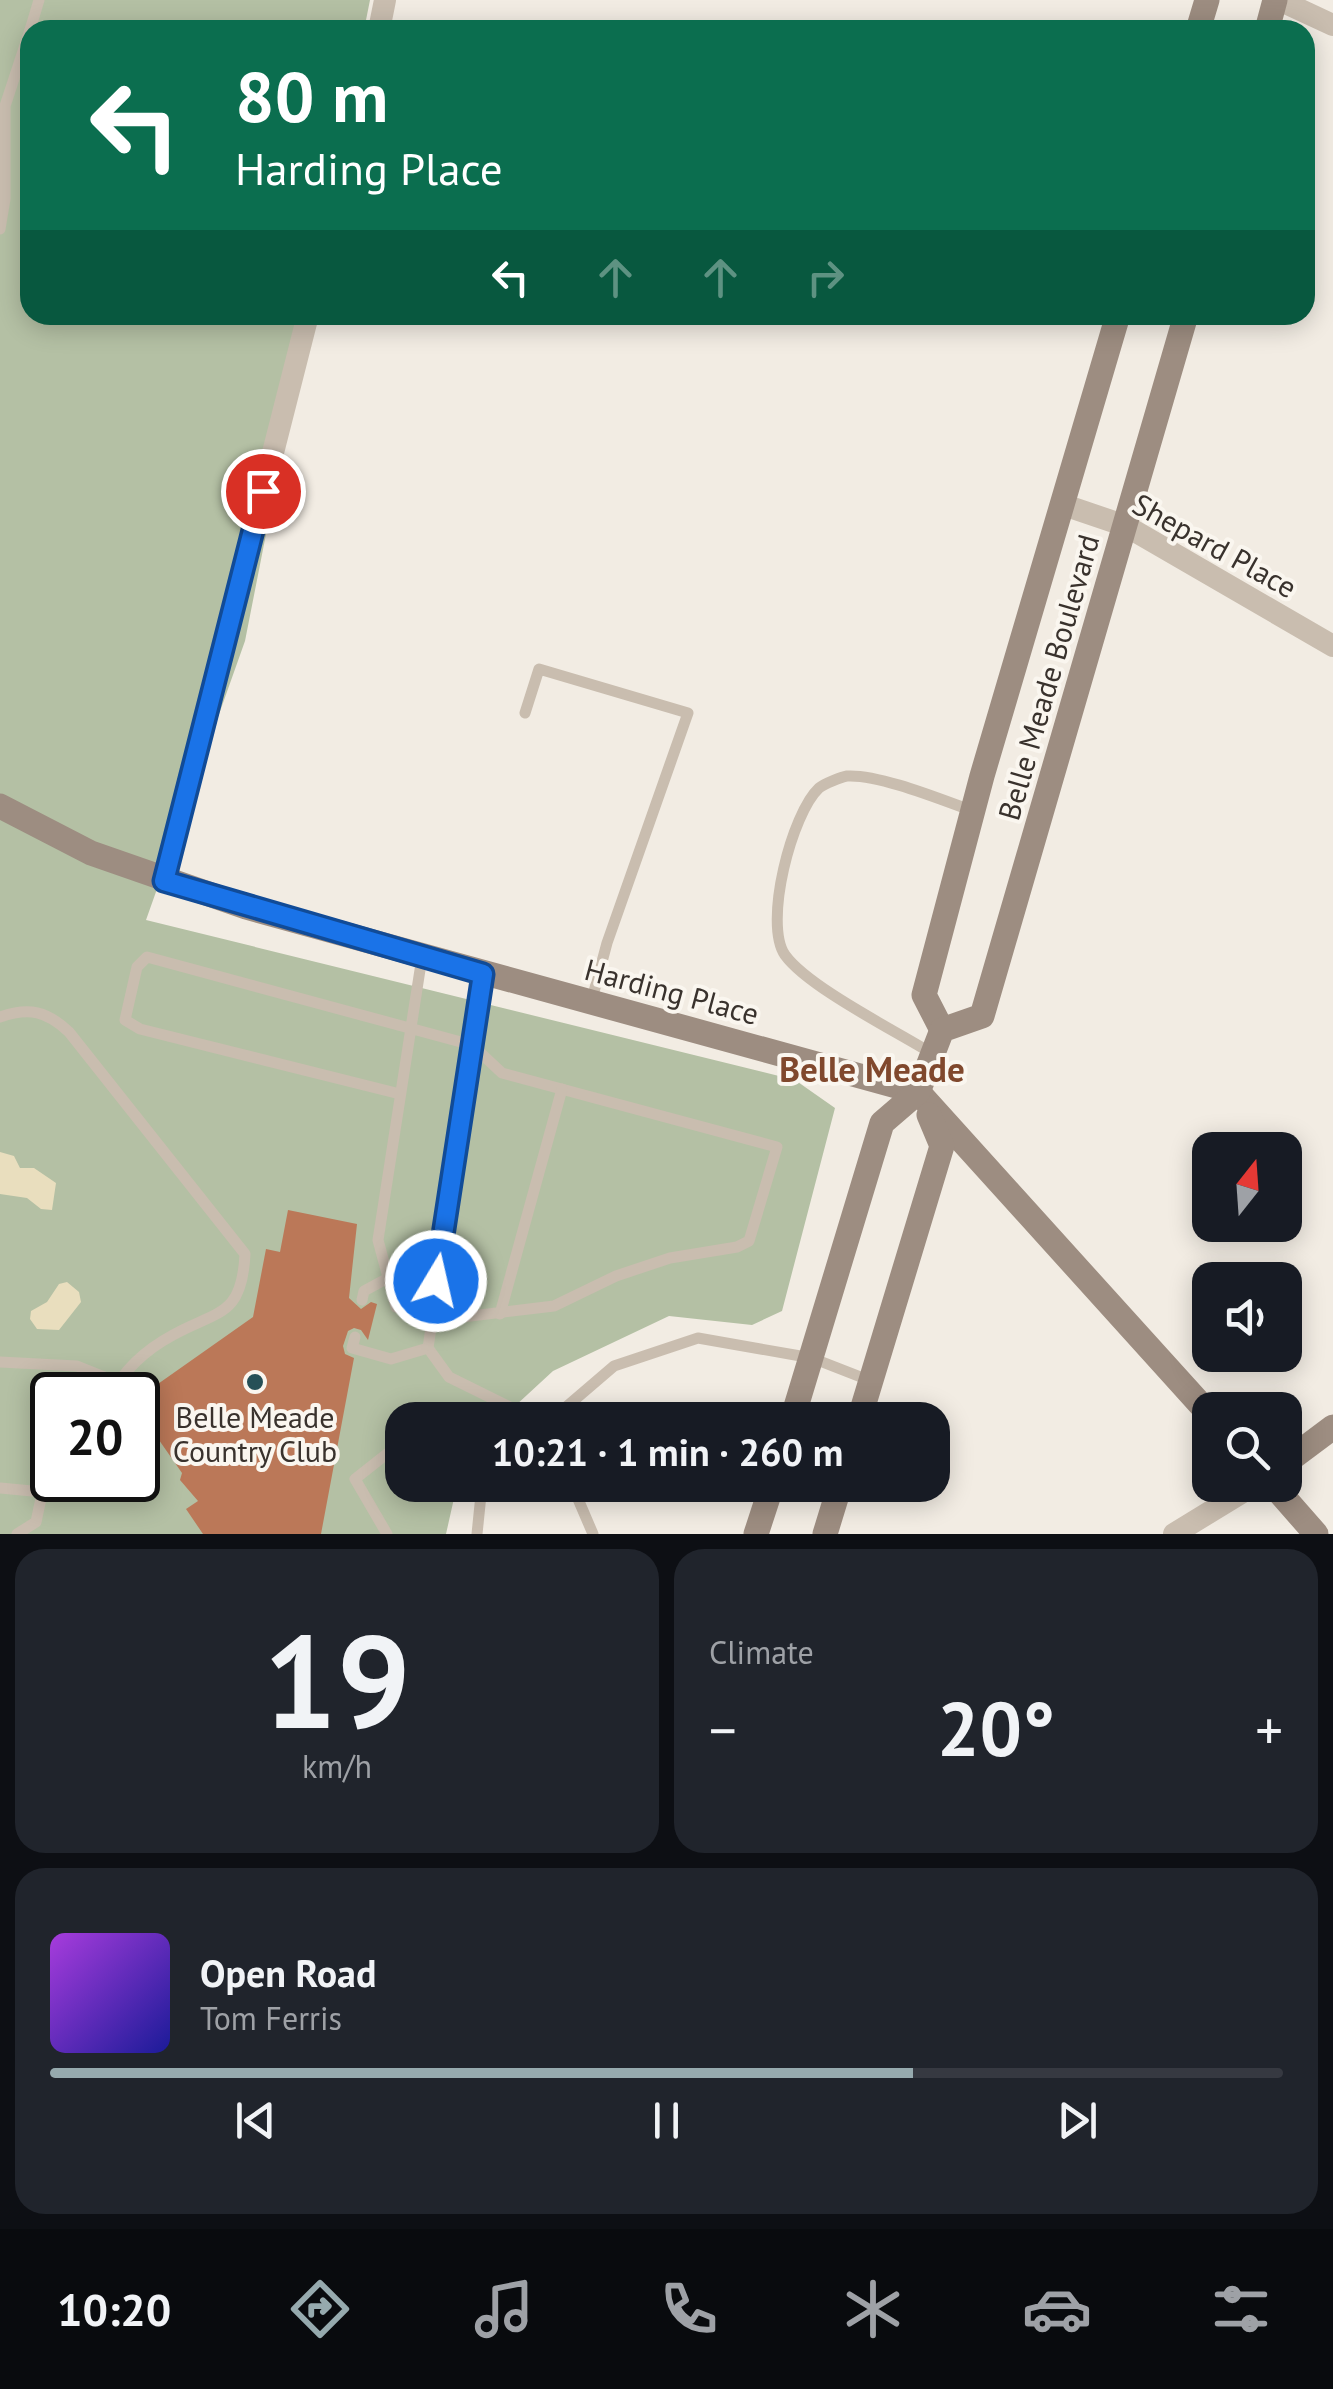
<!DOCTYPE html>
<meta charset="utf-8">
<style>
:root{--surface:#171b24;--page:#20242c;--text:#f1f3f6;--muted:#9ea1a6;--line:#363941;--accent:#96aaae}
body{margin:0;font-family:"PT Sans",sans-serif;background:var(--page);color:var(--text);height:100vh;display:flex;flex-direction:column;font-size:38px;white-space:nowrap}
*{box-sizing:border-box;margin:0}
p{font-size:32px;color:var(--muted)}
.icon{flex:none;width:55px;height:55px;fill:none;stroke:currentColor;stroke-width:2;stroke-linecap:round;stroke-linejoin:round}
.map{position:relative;height:1534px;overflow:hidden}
.side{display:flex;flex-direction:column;gap:15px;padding:15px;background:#0d0f14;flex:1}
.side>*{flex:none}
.banner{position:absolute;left:20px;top:20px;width:1295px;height:305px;border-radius:30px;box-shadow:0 5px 25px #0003;background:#0b6e4f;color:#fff;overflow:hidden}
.needle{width:65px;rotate:17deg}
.buttons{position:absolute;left:1192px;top:1132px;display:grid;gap:20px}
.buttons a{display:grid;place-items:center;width:110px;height:110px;border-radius:20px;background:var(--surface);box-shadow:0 5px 25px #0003;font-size:50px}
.speed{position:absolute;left:30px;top:1372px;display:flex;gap:20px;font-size:50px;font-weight:700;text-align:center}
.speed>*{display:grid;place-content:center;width:130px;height:130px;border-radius:50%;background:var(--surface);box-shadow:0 5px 25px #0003;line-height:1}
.speed .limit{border:5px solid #111;border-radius:15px;background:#fff;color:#111}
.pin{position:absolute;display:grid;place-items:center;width:85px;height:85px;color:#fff;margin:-42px;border:5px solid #fff;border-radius:50%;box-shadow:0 2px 10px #0007}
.me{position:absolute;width:110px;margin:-55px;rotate:9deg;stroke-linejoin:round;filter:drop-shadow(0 0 8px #0008)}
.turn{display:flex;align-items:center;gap:35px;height:210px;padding:0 50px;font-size:45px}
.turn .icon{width:130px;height:130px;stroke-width:2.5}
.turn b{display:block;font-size:70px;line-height:85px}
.lanes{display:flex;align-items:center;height:95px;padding:0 50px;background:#0003;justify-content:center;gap:50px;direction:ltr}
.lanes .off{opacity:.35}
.big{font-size:75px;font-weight:800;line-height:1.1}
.side .widget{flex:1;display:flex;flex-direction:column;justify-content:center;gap:15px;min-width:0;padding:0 35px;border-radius:30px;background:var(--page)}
.side .dial{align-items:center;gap:0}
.dial b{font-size:130px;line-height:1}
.song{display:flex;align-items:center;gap:30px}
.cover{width:120px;height:120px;border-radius:15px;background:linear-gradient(135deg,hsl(280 70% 55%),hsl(240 70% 35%))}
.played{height:10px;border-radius:5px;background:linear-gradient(90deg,var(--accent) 70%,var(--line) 70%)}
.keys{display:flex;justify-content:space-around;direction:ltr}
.heat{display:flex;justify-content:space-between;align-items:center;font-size:55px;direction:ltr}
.side .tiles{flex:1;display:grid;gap:15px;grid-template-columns:1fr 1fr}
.widget:last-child{grid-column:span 2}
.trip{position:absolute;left:385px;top:1402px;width:565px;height:100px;border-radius:30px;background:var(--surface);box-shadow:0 5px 25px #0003;font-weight:800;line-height:100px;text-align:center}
.menu{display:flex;height:160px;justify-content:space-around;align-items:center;background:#090b0e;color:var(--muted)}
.menu .icon{width:70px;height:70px}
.menu .selected{color:var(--accent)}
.menu b{font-size:45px;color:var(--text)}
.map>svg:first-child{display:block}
</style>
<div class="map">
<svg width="1333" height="1534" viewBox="0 0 1333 1534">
<rect width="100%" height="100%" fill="#f2ece3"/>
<!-- green -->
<path fill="#b4c0a4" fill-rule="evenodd" d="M0,0H370L364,30H30V315H309L245,641L146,920L795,1080L835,1108L782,1311L752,1325L669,1316L553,1371L500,1420H402V1485H457L446,1534H0ZM52,1395H138V1480H52Z"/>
<!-- sand -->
<g fill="#e9debe">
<polygon points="0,1152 14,1156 20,1168 34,1168 56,1183 52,1210 41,1209 27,1198 0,1194"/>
<polygon points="67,1282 79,1292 81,1302 59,1330 37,1329 30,1319 31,1311 47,1302 59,1284"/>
</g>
<!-- building -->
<polygon fill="#bb7858" points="288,1210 357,1224 349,1298 361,1309 371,1302 377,1304 368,1340 361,1330 354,1328 348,1331 343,1346 345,1354 354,1358 321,1534 203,1534 186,1509 198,1501 180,1480 182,1473 138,1410 138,1398 253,1317 266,1249 280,1252"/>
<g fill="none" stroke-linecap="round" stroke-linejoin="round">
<!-- lane -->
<g stroke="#c9bdaf" stroke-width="11">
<polyline points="30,30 39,0"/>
<polyline points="0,229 5,199 5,106 30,30"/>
<polyline points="525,713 539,669 688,713 607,943 591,1003"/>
<polyline points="483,974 428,1348 449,1377 536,1420"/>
<path d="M0,1017C29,1007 47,1011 69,1032L245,1254C242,1317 218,1310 173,1335C147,1349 125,1368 111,1395"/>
<path d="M931,1053C894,1030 808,987 785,955C763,923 792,813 819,788C824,784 841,777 847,776C879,774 942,800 973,811"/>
<polyline points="400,1094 140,1029 125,1020 137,967 147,957 472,1045 502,1073 777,1147 749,1241 737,1247 670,1258 616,1276 554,1306 430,1321 396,1307 378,1240 422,957"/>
<polyline points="362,1300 364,1291 388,1278"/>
<polyline points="500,1314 562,1089"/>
<polyline points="355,1337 352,1348 391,1359 428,1348"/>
<polyline points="0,1362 77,1366 117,1382"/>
<polyline points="551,1420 614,1366 698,1338 812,1358 871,1381"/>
<polyline points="572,1485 593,1534"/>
<polyline points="0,1488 32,1491 57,1480"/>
<polyline points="17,1534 36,1522 43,1489"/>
<polyline points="387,1534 355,1479 393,1449 402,1450"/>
<polyline points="477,1534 482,1485"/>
</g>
<!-- street -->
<g stroke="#c9bdaf" stroke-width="22">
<polyline points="1279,0 1333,25"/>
<polyline points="379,30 385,0"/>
<polyline points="1064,505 1126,526 1333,646"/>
<polyline points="164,881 308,315"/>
<polyline points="1174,1534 1254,1485"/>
</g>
<!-- secondary -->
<g stroke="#9d8d81" stroke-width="25">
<polyline points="1198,30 1207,0"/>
<polyline points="1267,30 1275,0"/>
<polyline points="0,806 91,853 246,907 918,1092 1210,1415"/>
<polyline points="942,1030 924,995 982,776 1118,315"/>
<polyline points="792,1420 882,1123 918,1092 942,1030 982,1016 1186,315"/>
<polyline points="859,1420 942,1146 929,1115"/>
<polyline points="1285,1463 1333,1427"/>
<polyline points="1273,1485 1316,1534"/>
<polyline points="756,1534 772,1485"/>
<polyline points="825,1534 840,1485"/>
</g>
</g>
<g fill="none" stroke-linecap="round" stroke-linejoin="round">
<defs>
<polyline id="route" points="263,491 164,881 483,974 436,1281"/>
</defs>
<!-- route casing -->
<use href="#route" stroke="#114b97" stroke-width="25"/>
<!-- route -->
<use href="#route" stroke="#1a73e8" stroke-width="18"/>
</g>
<!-- markers -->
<circle fill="#265057" stroke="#faf6ef" stroke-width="4" cx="255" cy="1382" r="10"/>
<g text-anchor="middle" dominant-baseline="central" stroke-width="8" stroke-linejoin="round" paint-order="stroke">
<!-- street labels -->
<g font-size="30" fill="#39322d" stroke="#faf6ef">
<text transform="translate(1215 545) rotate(29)">Shepard Place</text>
<text transform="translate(1048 677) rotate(-74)">Belle Meade Boulevard</text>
<text transform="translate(672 991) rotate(15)">Harding Place</text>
</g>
<!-- poi labels -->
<g font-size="30" fill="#39322d" stroke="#faf6ef">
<text x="255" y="1416">Belle Meade<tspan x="255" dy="34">Country Club</tspan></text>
</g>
<!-- quarter labels -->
<g font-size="35" font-weight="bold" fill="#80482d" stroke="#faf6ef">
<text x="872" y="1069">Belle Meade</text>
</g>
</g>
</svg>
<div class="buttons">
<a><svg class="needle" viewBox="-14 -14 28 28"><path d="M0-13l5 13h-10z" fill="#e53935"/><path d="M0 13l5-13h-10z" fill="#9ea1a6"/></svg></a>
<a><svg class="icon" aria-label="sound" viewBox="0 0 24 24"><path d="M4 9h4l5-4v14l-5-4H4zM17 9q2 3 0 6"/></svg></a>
<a><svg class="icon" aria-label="search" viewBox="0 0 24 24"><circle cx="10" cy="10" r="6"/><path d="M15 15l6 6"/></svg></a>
</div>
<div class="speed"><div class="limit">20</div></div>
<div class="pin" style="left:263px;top:491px;background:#d93025"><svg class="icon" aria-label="arrive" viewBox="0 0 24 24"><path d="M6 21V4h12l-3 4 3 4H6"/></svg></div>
<svg class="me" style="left:436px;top:1281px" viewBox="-20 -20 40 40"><circle r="17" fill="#1a73e8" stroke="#fff" stroke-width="3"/><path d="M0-11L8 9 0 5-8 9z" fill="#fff"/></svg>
<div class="trip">10:21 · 1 min · 260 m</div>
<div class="banner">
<div class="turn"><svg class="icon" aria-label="left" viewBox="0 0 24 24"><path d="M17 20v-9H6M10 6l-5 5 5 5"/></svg><div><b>80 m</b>Harding Place</div></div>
<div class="lanes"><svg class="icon" aria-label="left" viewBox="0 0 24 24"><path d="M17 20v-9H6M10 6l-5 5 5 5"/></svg><svg class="icon off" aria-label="ahead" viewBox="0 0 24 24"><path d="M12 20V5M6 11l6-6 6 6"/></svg><svg class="icon off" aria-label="ahead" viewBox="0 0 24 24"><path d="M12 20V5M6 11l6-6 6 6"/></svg><svg class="icon off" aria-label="right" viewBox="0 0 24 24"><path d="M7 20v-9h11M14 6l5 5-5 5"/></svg></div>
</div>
</div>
<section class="side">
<div class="tiles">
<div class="widget dial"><b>19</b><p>km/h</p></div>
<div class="widget"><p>Climate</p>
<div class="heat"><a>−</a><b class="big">20°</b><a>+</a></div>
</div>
<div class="widget">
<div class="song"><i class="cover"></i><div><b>Open Road</b><p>Tom Ferris</p></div></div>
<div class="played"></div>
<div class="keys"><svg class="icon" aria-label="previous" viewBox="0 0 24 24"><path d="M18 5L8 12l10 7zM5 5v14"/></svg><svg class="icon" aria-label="pause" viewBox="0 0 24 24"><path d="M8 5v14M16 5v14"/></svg><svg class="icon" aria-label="next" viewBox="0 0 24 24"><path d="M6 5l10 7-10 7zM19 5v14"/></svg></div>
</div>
</div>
</section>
<nav class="menu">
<b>10:20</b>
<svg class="icon selected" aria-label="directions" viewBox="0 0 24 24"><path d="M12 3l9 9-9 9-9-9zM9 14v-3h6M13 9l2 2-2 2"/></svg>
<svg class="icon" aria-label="music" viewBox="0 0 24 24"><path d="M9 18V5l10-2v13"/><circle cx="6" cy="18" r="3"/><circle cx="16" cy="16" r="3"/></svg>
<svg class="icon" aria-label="phone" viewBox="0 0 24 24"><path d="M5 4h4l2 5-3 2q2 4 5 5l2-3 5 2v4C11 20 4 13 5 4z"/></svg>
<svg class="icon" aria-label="climate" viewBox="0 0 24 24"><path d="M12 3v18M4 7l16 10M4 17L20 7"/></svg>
<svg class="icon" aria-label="car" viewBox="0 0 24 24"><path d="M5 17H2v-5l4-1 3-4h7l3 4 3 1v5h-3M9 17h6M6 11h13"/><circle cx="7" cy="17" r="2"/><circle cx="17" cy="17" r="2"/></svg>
<svg class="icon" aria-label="filters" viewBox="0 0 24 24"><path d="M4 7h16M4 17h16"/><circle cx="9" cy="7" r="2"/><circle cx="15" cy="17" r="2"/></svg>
</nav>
